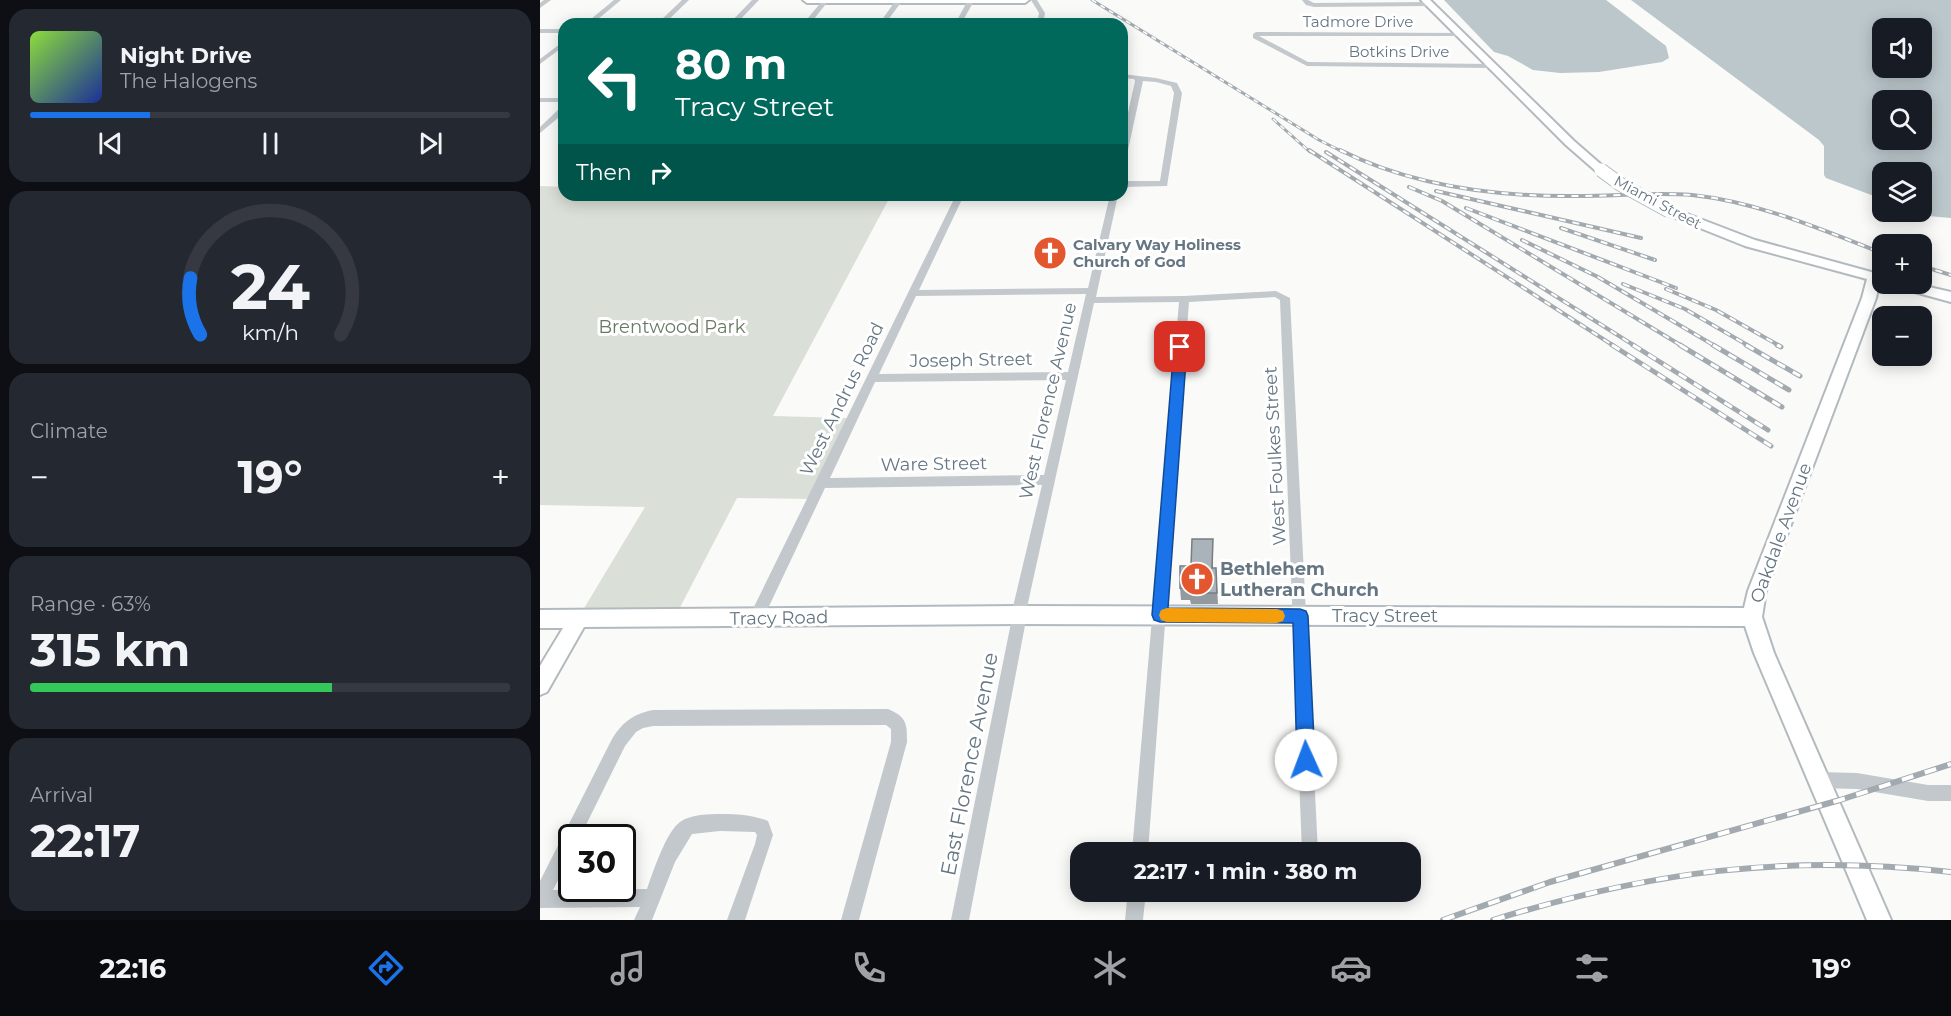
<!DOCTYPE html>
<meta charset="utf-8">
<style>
:root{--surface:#171b24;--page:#242831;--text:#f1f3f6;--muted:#9ea1a6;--line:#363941;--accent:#1a73e8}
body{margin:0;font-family:Montserrat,sans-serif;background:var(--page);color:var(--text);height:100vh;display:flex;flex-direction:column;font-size:22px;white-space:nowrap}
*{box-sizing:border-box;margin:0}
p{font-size:20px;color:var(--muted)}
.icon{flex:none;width:33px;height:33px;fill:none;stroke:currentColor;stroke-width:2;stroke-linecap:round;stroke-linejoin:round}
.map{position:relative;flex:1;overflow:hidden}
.sheet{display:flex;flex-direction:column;gap:9px;padding:9px;background:#0d0f14;width:540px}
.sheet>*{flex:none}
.guide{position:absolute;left:18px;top:18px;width:570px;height:183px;border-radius:18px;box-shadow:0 3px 15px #0003;background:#00695c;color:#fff;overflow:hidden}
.buttons{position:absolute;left:1332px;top:18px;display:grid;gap:12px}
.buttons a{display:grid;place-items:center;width:60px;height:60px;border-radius:12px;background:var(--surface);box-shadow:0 3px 15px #0003;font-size:30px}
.speed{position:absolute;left:18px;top:824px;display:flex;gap:12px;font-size:30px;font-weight:700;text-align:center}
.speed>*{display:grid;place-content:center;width:78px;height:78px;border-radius:50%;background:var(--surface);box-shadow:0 3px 15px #0003;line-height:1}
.speed .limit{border:3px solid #111;border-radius:9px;background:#fff;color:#111}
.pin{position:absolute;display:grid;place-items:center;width:51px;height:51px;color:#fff;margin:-26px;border-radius:12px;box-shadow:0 3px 9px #0006}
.me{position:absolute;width:66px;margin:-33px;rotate:358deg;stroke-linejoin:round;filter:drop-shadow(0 0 4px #0008)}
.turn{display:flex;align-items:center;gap:21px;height:126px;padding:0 18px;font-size:27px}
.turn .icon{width:78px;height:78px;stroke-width:2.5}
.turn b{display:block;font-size:42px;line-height:51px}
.then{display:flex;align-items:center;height:57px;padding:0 18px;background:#0003;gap:12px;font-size:22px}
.big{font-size:45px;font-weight:700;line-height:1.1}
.sheet .tile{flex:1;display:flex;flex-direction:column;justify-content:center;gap:9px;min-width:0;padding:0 21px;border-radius:18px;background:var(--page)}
.sheet .dial{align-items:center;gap:0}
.dial svg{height:156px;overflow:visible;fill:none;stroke:var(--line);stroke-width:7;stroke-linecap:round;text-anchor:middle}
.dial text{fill:var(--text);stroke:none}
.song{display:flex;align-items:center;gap:18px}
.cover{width:72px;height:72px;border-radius:9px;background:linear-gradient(135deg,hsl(90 70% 55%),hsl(230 70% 35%))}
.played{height:6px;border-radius:3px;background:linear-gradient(90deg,var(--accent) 25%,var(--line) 25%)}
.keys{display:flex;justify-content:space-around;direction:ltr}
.heat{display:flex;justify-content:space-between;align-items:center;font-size:33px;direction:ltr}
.charge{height:9px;border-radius:4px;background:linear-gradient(90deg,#34c759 63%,var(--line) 0)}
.trip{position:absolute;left:530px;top:842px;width:351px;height:60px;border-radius:18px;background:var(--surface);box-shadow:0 3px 15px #0003;font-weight:700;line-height:60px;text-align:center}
.tab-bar{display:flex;height:96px;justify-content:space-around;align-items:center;background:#090b0e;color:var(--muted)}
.tab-bar .icon{width:42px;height:42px}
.tab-bar .selected{color:var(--accent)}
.tab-bar b{font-size:27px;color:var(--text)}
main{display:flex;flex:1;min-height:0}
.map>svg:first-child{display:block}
</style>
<main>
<section class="sheet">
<div class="tile">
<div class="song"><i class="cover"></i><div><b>Night Drive</b><p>The Halogens</p></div></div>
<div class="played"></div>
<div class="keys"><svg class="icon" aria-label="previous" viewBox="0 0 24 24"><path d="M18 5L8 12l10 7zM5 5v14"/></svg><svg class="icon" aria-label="pause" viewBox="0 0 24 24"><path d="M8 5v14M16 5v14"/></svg><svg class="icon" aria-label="next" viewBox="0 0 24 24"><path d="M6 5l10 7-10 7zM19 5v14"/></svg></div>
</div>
<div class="tile dial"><svg viewBox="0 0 100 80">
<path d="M14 69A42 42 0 1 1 86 69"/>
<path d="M14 69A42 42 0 0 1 9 40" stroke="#1a73e8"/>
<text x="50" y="56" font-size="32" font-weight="700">24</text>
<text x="50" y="72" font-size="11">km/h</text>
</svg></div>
<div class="tile"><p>Climate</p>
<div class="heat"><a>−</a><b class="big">19°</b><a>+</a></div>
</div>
<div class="tile"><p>Range · 63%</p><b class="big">315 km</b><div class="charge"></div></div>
<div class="tile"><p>Arrival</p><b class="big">22:17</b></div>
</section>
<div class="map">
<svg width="1411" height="920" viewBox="0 0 1411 920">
<rect width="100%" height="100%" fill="#fafaf8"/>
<!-- green -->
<polygon fill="#dadfd7" points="0,186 24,187 24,195 351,195 233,416 307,418 271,499 197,498 135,617 40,615 105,507 0,505"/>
<!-- water -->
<g fill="#bbc7cb" fill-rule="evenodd">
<polygon points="904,0 1066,0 1126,46 1129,58 1122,62 1059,72 1020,73 993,70 968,56 954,52"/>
<path d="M1091,0H1411V218L1388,216L1373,212H1382V172H1342V199L1286,178L1284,175V146L1279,140ZM1342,28H1382V68H1342ZM1342,100H1382V140H1342Z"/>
</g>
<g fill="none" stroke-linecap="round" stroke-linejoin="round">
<defs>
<g id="secondary">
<polygon points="263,0 489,0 485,3 267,3"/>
<polygon points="881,0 890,0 1034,141 1065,168 1065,172 1057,172 1026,145"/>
<polygon points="1129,207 1215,240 1342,275 1342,283 1339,283 1336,298 1226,591 1222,617 1234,653 1351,920 1327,920 1214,653 1205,626 478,624 44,627 7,692 0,695 0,666 23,628 0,628 0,610 478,606 1204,608 1208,591 1322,298 1327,279 1205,246 1125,214 1123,211 1125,208"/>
<polygon points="1355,284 1376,284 1411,292 1411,302 1356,287"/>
</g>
</defs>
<!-- secondary casing -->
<use href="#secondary" stroke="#b3babf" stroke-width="4"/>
<!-- street -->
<g fill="#c3c8cc" fill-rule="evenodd">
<polygon points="4,0 11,0 0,8 0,3"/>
<polygon points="74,0 81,0 52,24 45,24"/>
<polygon points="142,0 149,0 124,24 117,24"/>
<polygon points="212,0 219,0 196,24 189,24"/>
<polygon points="283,0 289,0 270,24 263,24"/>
<polygon points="356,0 362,1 345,24 339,24"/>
<polygon points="428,0 434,1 421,24 415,24"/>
<polygon points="491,0 497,0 505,13 503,24 497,24 499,13"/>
<polygon points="762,0 768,0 774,3 889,2 892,4 889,6 774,7 766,5"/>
<rect x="0" y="29" width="24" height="4"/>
<polygon points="716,32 919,33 921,34 921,36 719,36 768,62 951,64 955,66 951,68 767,66 713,38 713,34"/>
<polygon points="24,41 24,46 0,64 0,59"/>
<polygon points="582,74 616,78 637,83 642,93 627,186 582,187 582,181 620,181 634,93 631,86 616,82 603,81 586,159 582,161 582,140 595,81 594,79 582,78"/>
<rect x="0" y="98" width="24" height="4"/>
<polygon points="21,107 24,107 24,113 0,133 0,127"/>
<path d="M416,195H424L379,290L548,288L570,195H578L556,297L644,296L736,291L750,298L778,852H762L740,300L735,297L649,302L608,852H592L639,302L554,303L486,612L487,615L429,920H411L472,618L471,615L502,485L285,488L221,623L216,624L211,623L209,618L211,613ZM546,294L528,372L339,374L376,296ZM526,380L504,475L290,478L335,382Z"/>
<path d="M348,709C367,717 367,724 367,742L319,920H301L351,742V729L346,725L113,726L103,728L96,732L85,746L40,837H32V853L13,890L107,889C113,872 126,832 140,822C151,814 169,814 182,814C198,814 213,815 228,821L233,835L205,920H187L215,844L217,835L215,832L180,831L152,834L135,862L112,920H94L100,907L0,908V881L71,741C81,723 93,714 113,710Z"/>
<polygon points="1278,772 1317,773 1388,785 1411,785 1411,801 1388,801 1317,789 1278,788 1272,786 1270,780 1272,774"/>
<polygon points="588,891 606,891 603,920 585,920"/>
</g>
<!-- secondary -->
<use href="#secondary" fill="#fff" fill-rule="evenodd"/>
<defs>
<g id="rail-far3">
<polyline points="552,0 779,140 803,152"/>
<polyline points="733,119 770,152"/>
</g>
<g id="rail-far2">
<polyline points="769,150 1074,346"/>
<path d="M800,150C872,186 958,197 1038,196C1076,196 1114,192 1152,195C1218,202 1280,229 1342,253"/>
<polyline points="786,152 1095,346"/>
<polyline points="869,187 902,201 1142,346"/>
<polyline points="896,191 1101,238"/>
<polyline points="926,208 1136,288"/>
<polyline points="1021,228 1115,260"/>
<polyline points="982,240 1058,277 1175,346"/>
<polyline points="1382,266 1411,275"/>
<polyline points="1083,284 1145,309 1209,346"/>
<polyline points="1126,289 1176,310 1240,346"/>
</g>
<g id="rail-far1">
<polyline points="1072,345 1231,446"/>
<polyline points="1093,345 1228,430"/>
<polyline points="1140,345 1242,407"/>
<polyline points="1173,345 1249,390"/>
<polyline points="1206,345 1260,376"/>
<polyline points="1237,345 1241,347"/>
</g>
<g id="rail">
<polyline points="903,920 1010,882 1300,800 1411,764"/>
<path d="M953,920C1112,871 1245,854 1411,872"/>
</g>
</defs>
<!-- rail-far3 casing -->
<use href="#rail-far3" stroke="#a2aab0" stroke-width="3"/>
<!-- rail-far2 casing -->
<use href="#rail-far2" stroke="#a2aab0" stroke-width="4"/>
<!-- rail-far1 casing -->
<use href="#rail-far1" stroke="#a2aab0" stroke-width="5"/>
<!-- rail casing -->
<use href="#rail" stroke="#a2aab0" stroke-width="6"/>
<!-- rail-far3 -->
<use href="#rail-far3" stroke="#fff" stroke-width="1.5" stroke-dasharray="5" stroke-linecap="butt"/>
<!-- rail-far2 -->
<use href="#rail-far2" stroke="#fff" stroke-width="2" stroke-dasharray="7" stroke-linecap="butt"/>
<!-- rail-far1 -->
<use href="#rail-far1" stroke="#fff" stroke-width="3" stroke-dasharray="9" stroke-linecap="butt"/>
<!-- rail -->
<use href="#rail" stroke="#fff" stroke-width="4" stroke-dasharray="12" stroke-linecap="butt"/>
<defs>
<polyline id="secondary-bridge" points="1061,170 1080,184 1129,211"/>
</defs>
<!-- secondary-bridge casing -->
<use href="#secondary-bridge" stroke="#b3babf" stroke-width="15" stroke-linecap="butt"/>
<!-- secondary-bridge -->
<use href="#secondary-bridge" stroke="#fff" stroke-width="13"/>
</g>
<!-- wall -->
<polygon fill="#929a9f" points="673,539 673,568 676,568 678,604 651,604 650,600 641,600 640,588 651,566"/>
<!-- building -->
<polygon fill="#aab3b9" stroke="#777d82" stroke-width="1.5" points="652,539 673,539 672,568 676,568 677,593 649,593 649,589 640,588 640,566 651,566"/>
<!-- route -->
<polygon fill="#1a73e8" stroke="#114b97" stroke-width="1.5" points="640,343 647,347 628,608 760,609 766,611 768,616 775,760 772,767 766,769 759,767 757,760 753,623 620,622 614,620 612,615 634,347"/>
<!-- slow -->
<polygon fill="#f59e0b" points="627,608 737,609 743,611 745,616 743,621 737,623 627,622 621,620 619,615 621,610"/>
<!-- icons -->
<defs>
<symbol id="church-disc" viewBox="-11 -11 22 22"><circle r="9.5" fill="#e4572e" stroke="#fff"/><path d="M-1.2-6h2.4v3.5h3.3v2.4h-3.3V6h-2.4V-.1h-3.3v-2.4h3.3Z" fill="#fff"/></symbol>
</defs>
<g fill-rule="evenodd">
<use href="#church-disc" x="491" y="234" width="38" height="38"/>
<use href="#church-disc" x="638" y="560" width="38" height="38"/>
</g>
<g text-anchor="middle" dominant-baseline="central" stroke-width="6" stroke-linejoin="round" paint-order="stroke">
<!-- far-street labels -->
<g font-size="15" fill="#657683" stroke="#fff">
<text x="818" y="21">Tadmore Drive</text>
<text x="859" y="51">Botkins Drive</text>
<text transform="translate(1118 202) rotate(28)">Miami Street</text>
</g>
<!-- far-poi labels -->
<g font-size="15" font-weight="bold" fill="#657683" stroke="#fff" text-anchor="start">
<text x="533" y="244">Calvary Way Holiness<tspan x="533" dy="17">Church of God</tspan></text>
</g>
<!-- park labels -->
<g font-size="18" fill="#687a64" stroke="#fff">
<text x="132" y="327">Brentwood Park</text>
</g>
<!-- street labels -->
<g font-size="18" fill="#657683" stroke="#fff">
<text transform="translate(431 360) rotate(-1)">Joseph Street</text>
<text transform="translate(302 399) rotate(-64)">West Andrus Road</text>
<text transform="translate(508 401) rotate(-77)">West Florence Avenue</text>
<text transform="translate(735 456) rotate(-93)">West Foulkes Street</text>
<text transform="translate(394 464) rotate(-1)">Ware Street</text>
<text transform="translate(1241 533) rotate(-70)">Oakdale Avenue</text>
<text x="845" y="616">Tracy Street</text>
<text transform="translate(239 618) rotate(-1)">Tracy Road</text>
</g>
<!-- poi labels -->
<g font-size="18" font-weight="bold" fill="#657683" stroke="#fff" text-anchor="start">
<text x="680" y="569">Bethlehem<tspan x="680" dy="21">Lutheran Church</tspan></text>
</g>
<!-- near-street labels -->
<g font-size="21" fill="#657683" stroke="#fff">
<text transform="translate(429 764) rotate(-79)">East Florence Avenue</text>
</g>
</g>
</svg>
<div class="buttons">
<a><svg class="icon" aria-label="sound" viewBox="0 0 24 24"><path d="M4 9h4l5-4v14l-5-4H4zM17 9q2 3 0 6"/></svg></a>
<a><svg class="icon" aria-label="search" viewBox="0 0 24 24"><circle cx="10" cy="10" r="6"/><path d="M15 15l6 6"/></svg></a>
<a><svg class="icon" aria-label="layers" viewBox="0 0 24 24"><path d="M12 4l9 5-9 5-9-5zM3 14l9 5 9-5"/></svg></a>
<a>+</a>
<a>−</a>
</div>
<div class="speed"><div class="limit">30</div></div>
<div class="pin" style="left:640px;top:347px;background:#d93025"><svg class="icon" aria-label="arrive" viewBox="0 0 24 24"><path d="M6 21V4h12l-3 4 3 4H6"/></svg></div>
<svg class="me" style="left:766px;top:760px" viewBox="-20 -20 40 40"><circle r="19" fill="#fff"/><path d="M0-13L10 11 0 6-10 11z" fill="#1a73e8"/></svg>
<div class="trip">22:17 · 1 min · 380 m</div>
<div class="guide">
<div class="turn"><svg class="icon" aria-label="left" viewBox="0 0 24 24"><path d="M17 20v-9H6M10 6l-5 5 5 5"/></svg><div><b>80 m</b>Tracy Street</div></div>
<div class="then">Then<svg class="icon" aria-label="right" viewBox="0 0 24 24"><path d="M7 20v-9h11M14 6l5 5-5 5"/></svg></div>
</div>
</div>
</main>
<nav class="tab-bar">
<b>22:16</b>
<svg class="icon selected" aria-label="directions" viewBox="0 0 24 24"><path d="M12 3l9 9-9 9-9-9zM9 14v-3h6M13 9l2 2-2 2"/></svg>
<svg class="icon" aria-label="music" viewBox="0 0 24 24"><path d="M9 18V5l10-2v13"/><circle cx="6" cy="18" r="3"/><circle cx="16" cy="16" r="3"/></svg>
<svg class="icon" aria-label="phone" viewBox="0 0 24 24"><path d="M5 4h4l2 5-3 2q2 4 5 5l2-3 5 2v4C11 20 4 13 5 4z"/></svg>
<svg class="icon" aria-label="climate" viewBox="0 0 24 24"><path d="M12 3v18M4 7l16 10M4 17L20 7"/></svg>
<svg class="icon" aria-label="car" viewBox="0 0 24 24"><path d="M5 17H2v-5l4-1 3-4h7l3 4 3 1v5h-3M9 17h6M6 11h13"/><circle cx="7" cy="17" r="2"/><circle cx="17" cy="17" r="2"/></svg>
<svg class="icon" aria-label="filters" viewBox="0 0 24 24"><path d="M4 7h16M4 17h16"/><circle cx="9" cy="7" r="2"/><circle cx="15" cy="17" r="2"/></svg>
<b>19°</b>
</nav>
